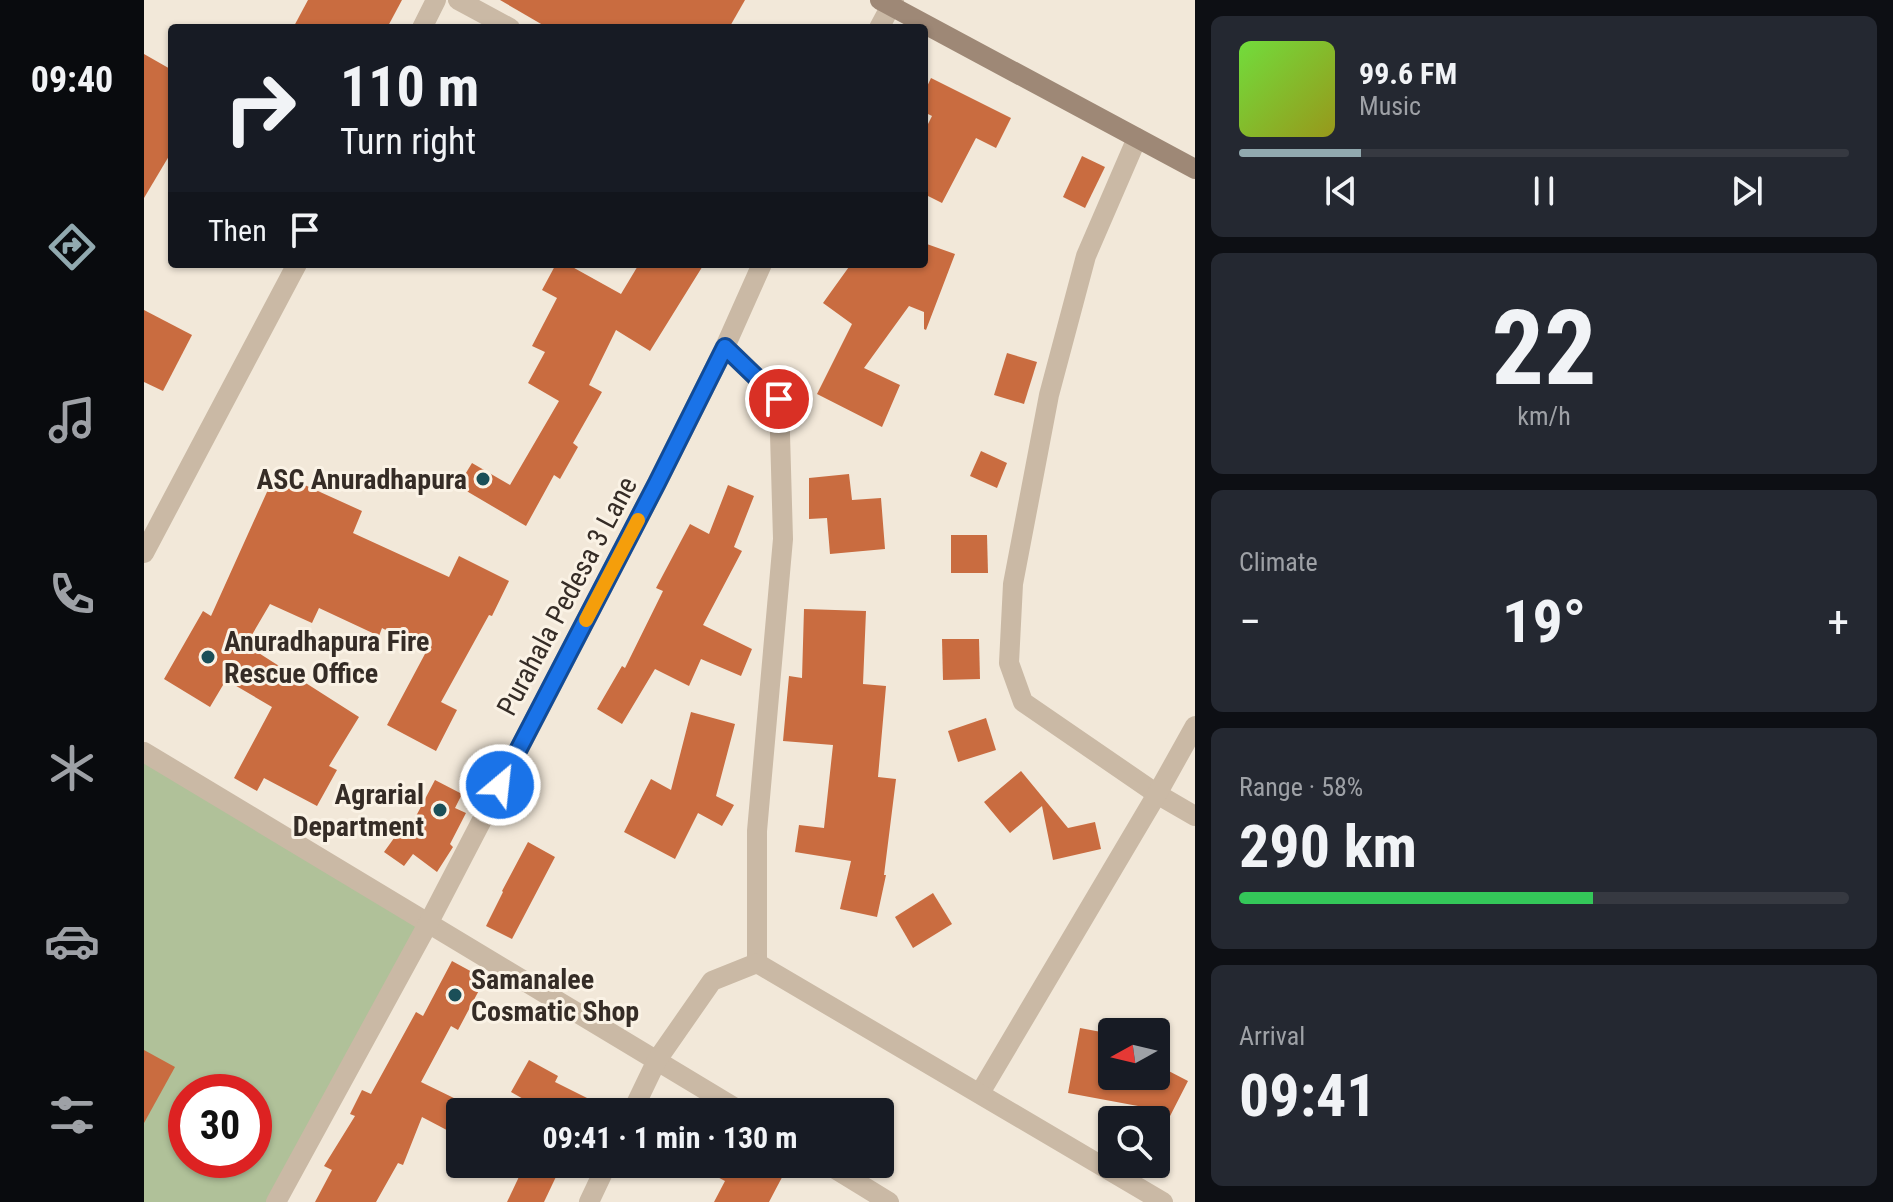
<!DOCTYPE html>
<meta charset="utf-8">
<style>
:root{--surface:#171b24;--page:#242831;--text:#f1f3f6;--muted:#9ea1a6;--line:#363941;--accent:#91a9af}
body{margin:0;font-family:"Roboto Condensed",sans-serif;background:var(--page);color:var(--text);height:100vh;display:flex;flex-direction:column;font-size:30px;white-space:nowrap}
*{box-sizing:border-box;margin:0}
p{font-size:26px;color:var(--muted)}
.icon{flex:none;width:44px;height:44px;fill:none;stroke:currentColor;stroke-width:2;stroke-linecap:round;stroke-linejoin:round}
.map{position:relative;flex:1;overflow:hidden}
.details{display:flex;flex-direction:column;gap:16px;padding:16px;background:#0d0f14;width:698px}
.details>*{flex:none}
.banner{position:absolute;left:24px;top:24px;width:760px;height:244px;border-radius:8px;box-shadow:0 2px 6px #0004;background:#171b24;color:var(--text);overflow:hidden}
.needle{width:52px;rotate:262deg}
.tools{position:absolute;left:954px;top:1018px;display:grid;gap:16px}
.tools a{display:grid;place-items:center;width:72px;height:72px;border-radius:8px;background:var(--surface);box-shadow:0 2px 6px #0004;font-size:40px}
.speed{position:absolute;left:24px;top:1074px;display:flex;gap:16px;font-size:40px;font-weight:700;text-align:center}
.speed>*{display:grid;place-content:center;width:104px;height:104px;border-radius:50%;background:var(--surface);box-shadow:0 2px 6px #0004;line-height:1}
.speed .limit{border:12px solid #d22;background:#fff;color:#111}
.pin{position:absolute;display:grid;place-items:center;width:68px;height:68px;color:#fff;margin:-34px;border:4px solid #fff;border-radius:50%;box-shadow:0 2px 8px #0007}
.me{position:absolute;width:88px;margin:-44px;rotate:28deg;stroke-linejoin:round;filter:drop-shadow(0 0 6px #0008)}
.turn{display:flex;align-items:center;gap:28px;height:168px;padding:0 40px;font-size:36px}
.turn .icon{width:104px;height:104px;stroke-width:2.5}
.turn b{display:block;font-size:56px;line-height:68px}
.then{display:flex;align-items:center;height:76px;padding:0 40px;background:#0003;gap:16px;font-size:30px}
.big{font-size:60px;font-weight:700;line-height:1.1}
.details .card{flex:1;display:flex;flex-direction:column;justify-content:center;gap:12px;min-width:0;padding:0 28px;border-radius:12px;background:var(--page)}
.details .dial{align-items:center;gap:0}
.dial b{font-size:104px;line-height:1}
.song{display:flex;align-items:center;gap:24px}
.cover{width:96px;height:96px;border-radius:12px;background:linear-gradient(135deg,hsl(100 70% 55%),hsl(60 70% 35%))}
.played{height:8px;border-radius:4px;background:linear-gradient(90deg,var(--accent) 20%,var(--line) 20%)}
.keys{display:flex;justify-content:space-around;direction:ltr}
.heat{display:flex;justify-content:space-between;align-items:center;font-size:44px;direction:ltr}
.charge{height:12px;border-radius:6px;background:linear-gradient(90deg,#34c759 58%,var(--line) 0)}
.trip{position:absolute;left:302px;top:1098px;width:448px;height:80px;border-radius:8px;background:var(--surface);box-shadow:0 2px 6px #0004;font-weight:700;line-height:80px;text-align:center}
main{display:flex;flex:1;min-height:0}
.tab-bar{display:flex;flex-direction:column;width:144px;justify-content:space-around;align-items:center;background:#090b0e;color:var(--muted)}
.tab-bar .icon{width:56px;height:56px}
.tab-bar .active{color:var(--accent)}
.tab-bar b{font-size:36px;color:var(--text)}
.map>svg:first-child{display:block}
</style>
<main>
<nav class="tab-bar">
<b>09:40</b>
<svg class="icon active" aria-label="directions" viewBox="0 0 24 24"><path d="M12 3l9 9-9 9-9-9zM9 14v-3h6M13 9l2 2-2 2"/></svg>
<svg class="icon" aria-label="music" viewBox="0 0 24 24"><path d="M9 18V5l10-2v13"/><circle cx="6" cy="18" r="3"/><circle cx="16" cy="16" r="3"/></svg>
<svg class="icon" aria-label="phone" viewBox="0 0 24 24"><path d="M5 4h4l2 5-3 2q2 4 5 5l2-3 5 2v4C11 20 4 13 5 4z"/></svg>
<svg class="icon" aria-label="climate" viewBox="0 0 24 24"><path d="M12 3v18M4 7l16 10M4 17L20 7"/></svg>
<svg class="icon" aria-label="car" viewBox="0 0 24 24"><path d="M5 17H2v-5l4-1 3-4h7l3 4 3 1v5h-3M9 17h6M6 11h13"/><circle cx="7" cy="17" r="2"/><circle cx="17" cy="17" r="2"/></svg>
<svg class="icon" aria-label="filters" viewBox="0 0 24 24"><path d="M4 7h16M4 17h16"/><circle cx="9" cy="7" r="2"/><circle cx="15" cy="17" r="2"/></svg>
</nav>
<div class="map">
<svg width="1051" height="1202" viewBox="0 0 1051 1202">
<rect width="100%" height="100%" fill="#f2e8d9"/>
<!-- green -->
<path fill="#b0c199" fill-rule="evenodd" d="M0,752L285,922L132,1202H0ZM42,1092H110V1160H42Z"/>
<!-- building -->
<g fill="#c96c40">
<polygon points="164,0 258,0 243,28 149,28"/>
<polygon points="356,0 601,0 585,28 404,28"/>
<polygon points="0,54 28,70 28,151 0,198"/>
<polygon points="787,78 867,118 852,148 832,138 798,203 780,194 780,132 788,116 780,112 780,93"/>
<polygon points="938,156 961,167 941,208 919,197"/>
<polygon points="780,243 811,254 782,330 780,329 780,312 765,306 720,368 756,385 738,427 673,394 708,324 679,303 707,264 780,264"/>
<polygon points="412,264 423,264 477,294 495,264 560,264 506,351 472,330 445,385 458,392 429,443 434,447 416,479 410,475 382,526 314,486 328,463 366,485 415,401 384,383 401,352 388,346 413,298 398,290"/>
<polygon points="0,310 48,335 19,391 0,382"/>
<polygon points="863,353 893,362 880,404 850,395"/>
<polygon points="837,451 863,463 853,488 826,476"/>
<polygon points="132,472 218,511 209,533 305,577 315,556 365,581 348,616 345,615 297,702 313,710 292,751 243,725 282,652 238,628 235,636 175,608 168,623 126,604 102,645 215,717 185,766 193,770 173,806 120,778 113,791 90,778 128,707 82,680 66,707 20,679 59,611 67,616"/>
<polygon points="705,474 708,500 737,498 741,549 686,554 683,518 665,519 665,478"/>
<polygon points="584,485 610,496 590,547 598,551 559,625 608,649 597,676 557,659 545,686 511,669 478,724 453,709 478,666 481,668 519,591 512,588 546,524 565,534"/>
<polygon points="807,535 843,535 844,573 807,573"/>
<polygon points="660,609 722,611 719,684 742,686 734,777 752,779 740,875 742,875 733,917 696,909 707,861 651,852 655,825 680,828 689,745 639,741 645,676 658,678"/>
<polygon points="798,639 835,639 836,679 799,680"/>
<polygon points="547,712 591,724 572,796 590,805 578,826 554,813 531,859 480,832 507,779 527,790"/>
<polygon points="842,718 852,750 814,762 804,731"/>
<polygon points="877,771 924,828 951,822 957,849 909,860 898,806 866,833 840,802"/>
<polygon points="291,780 318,794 311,808 322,813 306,844 309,847 293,872 269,854 260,866 240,852 253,834 260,839"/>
<polygon points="384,842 411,857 368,939 342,926 359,892 358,891"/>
<polygon points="789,893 808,924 769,948 751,917"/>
<polygon points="308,961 341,979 314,1030 307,1026 277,1082 316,1101 316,1137 278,1117 259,1165 254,1163 232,1202 171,1202 188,1170 180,1166 211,1116 206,1114 218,1090 227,1094 272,1012 279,1016"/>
<polygon points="936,1028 968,1034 968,1076 1012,1076 1015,1066 1044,1081 1024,1120 986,1120 994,1106 924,1093"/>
<polygon points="0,1050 31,1067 0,1123"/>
<polygon points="385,1060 414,1076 411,1082 471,1112 402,1112 367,1092"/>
<polygon points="381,1164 418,1164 400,1202 363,1202"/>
<polygon points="549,1164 645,1164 625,1202 570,1202 581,1181"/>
</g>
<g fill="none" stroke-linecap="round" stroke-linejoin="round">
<!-- street -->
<g stroke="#cab9a5" stroke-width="20">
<polyline points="314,0 366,28"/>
<polyline points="278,28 292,0"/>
<polyline points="735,28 750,0"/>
<polyline points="993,138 942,256 905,395 869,584 865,663 879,702 1013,794 1051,816"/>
<polyline points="581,347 635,399 639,539 613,831 613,963"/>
<polyline points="0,553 153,264"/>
<polyline points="0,752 598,1112"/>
<polyline points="836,1093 1013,794 1051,726"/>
<polyline points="488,1112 513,1060 568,981 613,963 1019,1202"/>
<polyline points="683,1164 745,1202"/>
<polyline points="132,1202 285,922 513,483 581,347 618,264"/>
<polyline points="445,1202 463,1164"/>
</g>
<!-- secondary -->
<polyline stroke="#9e8876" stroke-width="20" points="736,0 1051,169"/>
</g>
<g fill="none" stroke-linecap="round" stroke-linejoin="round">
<defs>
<polyline id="route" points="356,785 513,483 581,347 635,399"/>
</defs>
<!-- route casing -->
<use href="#route" stroke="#114b97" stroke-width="20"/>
<!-- route -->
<use href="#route" stroke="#1a73e8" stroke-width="14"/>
<!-- slow -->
<polyline stroke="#f59e0b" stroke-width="14" points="442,620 494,520"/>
</g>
<!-- markers -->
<g fill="#1b4f58" stroke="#faf2e5" stroke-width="3">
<circle cx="339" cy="479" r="8"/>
<circle cx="64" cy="657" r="8"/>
<circle cx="296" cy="810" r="8"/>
<circle cx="311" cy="995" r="8"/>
</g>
<g text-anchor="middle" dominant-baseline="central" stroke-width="6" stroke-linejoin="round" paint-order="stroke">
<!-- poi labels -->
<g font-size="28" font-weight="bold" fill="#352c26" stroke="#faf2e5" text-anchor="end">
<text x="323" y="479">ASC Anuradhapura</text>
<text x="80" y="641" text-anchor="start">Anuradhapura Fire<tspan x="80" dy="32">Rescue Office</tspan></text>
<text x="280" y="794">Agrarial<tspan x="280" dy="32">Department</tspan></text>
<text x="327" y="979" text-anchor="start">Samanalee<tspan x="327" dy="32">Cosmatic Shop</tspan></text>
</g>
<!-- street labels -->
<g font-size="28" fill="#352c26" stroke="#faf2e5">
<text transform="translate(423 596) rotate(-62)">Purahala Pedesa 3 Lane</text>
</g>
</g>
</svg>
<div class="tools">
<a><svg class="needle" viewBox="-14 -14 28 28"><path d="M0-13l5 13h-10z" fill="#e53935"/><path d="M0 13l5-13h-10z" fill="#9ea1a6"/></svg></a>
<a><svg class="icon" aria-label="search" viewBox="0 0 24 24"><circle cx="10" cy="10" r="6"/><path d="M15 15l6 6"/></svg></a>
</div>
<div class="speed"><div class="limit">30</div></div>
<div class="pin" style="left:635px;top:399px;background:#d93025"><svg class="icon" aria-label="arrive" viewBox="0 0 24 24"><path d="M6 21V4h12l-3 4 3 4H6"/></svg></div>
<svg class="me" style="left:356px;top:785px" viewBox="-20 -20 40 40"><circle r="17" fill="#1a73e8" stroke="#fff" stroke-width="3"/><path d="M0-11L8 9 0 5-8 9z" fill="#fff"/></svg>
<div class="trip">09:41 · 1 min · 130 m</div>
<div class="banner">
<div class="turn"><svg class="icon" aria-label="right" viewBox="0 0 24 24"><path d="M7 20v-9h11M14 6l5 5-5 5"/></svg><div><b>110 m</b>Turn right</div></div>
<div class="then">Then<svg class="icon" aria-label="arrive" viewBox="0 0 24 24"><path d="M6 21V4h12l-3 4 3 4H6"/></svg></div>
</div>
</div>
<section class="details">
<div class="card">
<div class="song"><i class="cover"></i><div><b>99.6 FM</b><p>Music</p></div></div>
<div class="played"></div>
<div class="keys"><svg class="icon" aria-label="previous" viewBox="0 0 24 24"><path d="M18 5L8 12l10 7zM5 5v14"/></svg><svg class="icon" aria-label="pause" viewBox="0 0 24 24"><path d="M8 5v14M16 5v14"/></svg><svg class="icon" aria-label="next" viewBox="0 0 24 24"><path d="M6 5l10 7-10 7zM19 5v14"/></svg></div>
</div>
<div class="card dial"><b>22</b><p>km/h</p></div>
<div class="card"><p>Climate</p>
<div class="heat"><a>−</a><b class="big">19°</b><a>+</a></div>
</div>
<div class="card"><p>Range · 58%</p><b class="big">290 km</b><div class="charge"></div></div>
<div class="card"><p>Arrival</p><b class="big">09:41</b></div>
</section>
</main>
